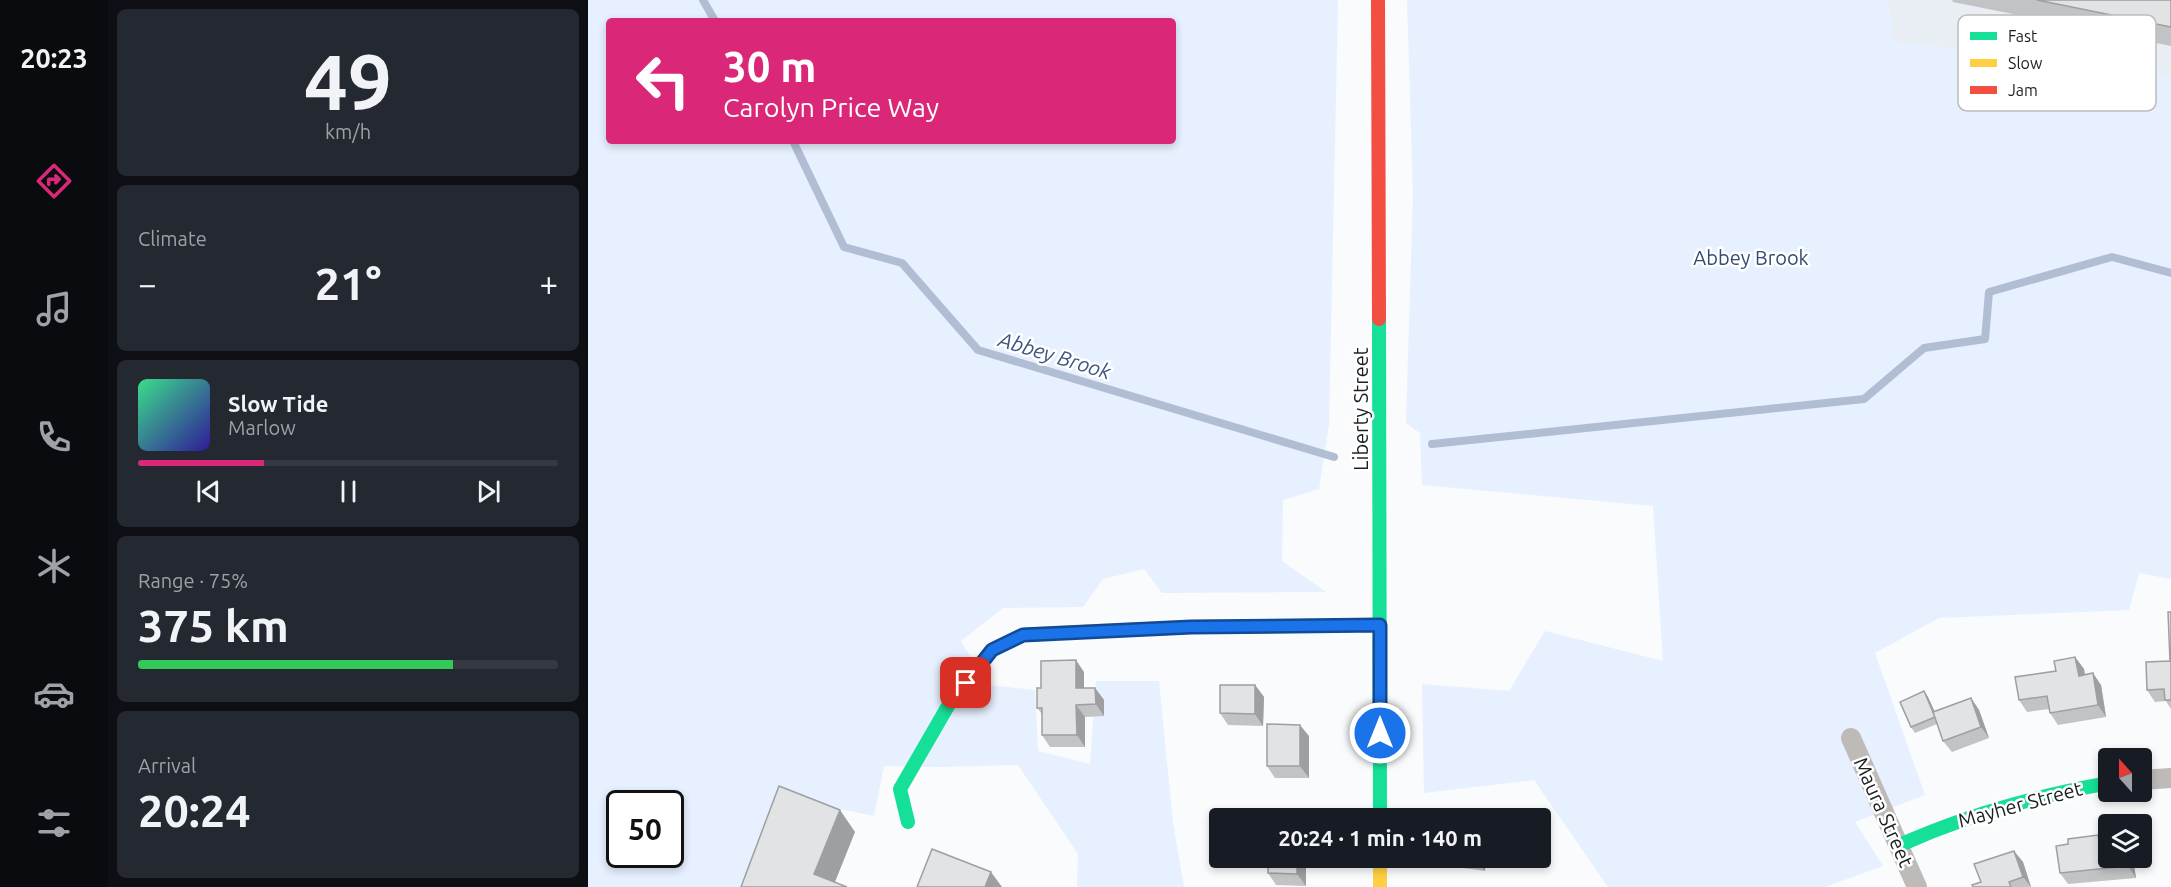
<!DOCTYPE html>
<meta charset="utf-8">
<style>
:root{--surface:#171b24;--page:#242831;--text:#f1f3f6;--muted:#9ea1a6;--line:#363941;--accent:#db2777}
body{margin:0;font-family:Ubuntu,sans-serif;background:var(--page);color:var(--text);height:100vh;display:flex;flex-direction:column;font-size:22px;white-space:nowrap}
*{box-sizing:border-box;margin:0}
p{font-size:20px;color:var(--muted)}
.icon{flex:none;width:33px;height:33px;fill:none;stroke:currentColor;stroke-width:2;stroke-linecap:round;stroke-linejoin:round}
.map{position:relative;flex:1;overflow:hidden}
.side{display:flex;flex-direction:column;gap:9px;padding:9px;background:#0d0f14;width:480px}
.side>*{flex:none}
.top-card{position:absolute;left:18px;top:18px;width:570px;height:126px;border-radius:6px;box-shadow:0 3px 9px #0003;background:#db2777;color:#fff;overflow:hidden}
.needle{width:39px;rotate:339deg}
.tools{position:absolute;left:1510px;top:748px;display:grid;gap:12px}
.tools a{display:grid;place-items:center;width:54px;height:54px;border-radius:6px;background:var(--surface);box-shadow:0 3px 9px #0003;font-size:30px}
.speed{position:absolute;left:18px;top:790px;display:flex;gap:12px;font-size:30px;font-weight:700;text-align:center}
.speed>*{display:grid;place-content:center;width:78px;height:78px;border-radius:50%;background:var(--surface);box-shadow:0 3px 9px #0003;line-height:1}
.speed .limit{border:3px solid #111;border-radius:9px;background:#fff;color:#111}
.pin{position:absolute;display:grid;place-items:center;width:51px;height:51px;color:#fff;margin:-26px;border-radius:12px;box-shadow:0 3px 9px #0006}
.me{position:absolute;width:66px;margin:-33px;rotate:0deg;stroke-linejoin:round;filter:drop-shadow(0 0 4px #0008)}
.turn{display:flex;align-items:center;gap:21px;height:126px;padding:0 18px;font-size:27px}
.turn .icon{width:78px;height:78px;stroke-width:2.5}
.turn b{display:block;font-size:42px;line-height:51px}
.big{font-size:45px;font-weight:600;line-height:1.1}
.side .widget{flex:1;display:flex;flex-direction:column;justify-content:center;gap:9px;min-width:0;padding:0 21px;border-radius:9px;background:var(--page)}
.side .dial{align-items:center;gap:0}
.dial b{font-size:78px;line-height:1}
.song{display:flex;align-items:center;gap:18px}
.cover{width:72px;height:72px;border-radius:9px;background:linear-gradient(135deg,hsl(150 70% 55%),hsl(250 70% 35%))}
.played{height:6px;border-radius:3px;background:linear-gradient(90deg,var(--accent) 30%,var(--line) 30%)}
.keys{display:flex;justify-content:space-around;direction:ltr}
.heat{display:flex;justify-content:space-between;align-items:center;font-size:33px;direction:ltr}
.charge{height:9px;border-radius:4px;background:linear-gradient(90deg,#34c759 75%,var(--line) 0)}
.trip{position:absolute;left:621px;top:808px;width:342px;height:60px;border-radius:6px;background:var(--surface);box-shadow:0 3px 9px #0003;font-weight:600;line-height:60px;text-align:center}
main{display:flex;flex:1;min-height:0}
.menu{display:flex;flex-direction:column;width:108px;justify-content:space-around;align-items:center;background:#090b0e;color:var(--muted)}
.menu .icon{width:42px;height:42px}
.menu .current{color:var(--accent)}
.menu b{font-size:27px;color:var(--text)}
.map>svg:first-child{display:block}
</style>
<main>
<nav class="menu">
<b>20:23</b>
<svg class="icon current" aria-label="directions" viewBox="0 0 24 24"><path d="M12 3l9 9-9 9-9-9zM9 14v-3h6M13 9l2 2-2 2"/></svg>
<svg class="icon" aria-label="music" viewBox="0 0 24 24"><path d="M9 18V5l10-2v13"/><circle cx="6" cy="18" r="3"/><circle cx="16" cy="16" r="3"/></svg>
<svg class="icon" aria-label="phone" viewBox="0 0 24 24"><path d="M5 4h4l2 5-3 2q2 4 5 5l2-3 5 2v4C11 20 4 13 5 4z"/></svg>
<svg class="icon" aria-label="climate" viewBox="0 0 24 24"><path d="M12 3v18M4 7l16 10M4 17L20 7"/></svg>
<svg class="icon" aria-label="car" viewBox="0 0 24 24"><path d="M5 17H2v-5l4-1 3-4h7l3 4 3 1v5h-3M9 17h6M6 11h13"/><circle cx="7" cy="17" r="2"/><circle cx="17" cy="17" r="2"/></svg>
<svg class="icon" aria-label="filters" viewBox="0 0 24 24"><path d="M4 7h16M4 17h16"/><circle cx="9" cy="7" r="2"/><circle cx="15" cy="17" r="2"/></svg>
</nav>
<section class="side">
<div class="widget dial"><b>49</b><p>km/h</p></div>
<div class="widget"><p>Climate</p>
<div class="heat"><a>−</a><b class="big">21°</b><a>+</a></div>
</div>
<div class="widget">
<div class="song"><i class="cover"></i><div><b>Slow Tide</b><p>Marlow</p></div></div>
<div class="played"></div>
<div class="keys"><svg class="icon" aria-label="previous" viewBox="0 0 24 24"><path d="M18 5L8 12l10 7zM5 5v14"/></svg><svg class="icon" aria-label="pause" viewBox="0 0 24 24"><path d="M8 5v14M16 5v14"/></svg><svg class="icon" aria-label="next" viewBox="0 0 24 24"><path d="M6 5l10 7-10 7zM19 5v14"/></svg></div>
</div>
<div class="widget"><p>Range · 75%</p><b class="big">375 km</b><div class="charge"></div></div>
<div class="widget"><p>Arrival</p><b class="big">20:24</b></div>
</section>
<div class="map">
<svg width="1583" height="887" viewBox="0 0 1583 887">
<rect width="100%" height="100%" fill="#f9fbfd"/>
<!-- built -->
<polygon fill="#e9eef5" points="1300,0 1583,0 1583,77 1303,41"/>
<!-- green -->
<g fill="#e7f0fe" fill-rule="evenodd">
<path d="M0,0H750L741,425L731,489L695,500L694,561L738,592L574,593L556,569L515,579L495,607L415,608L373,641L400,685L447,690L450,751L502,764L508,681H571L585,823L596,887H489L490,854L430,765L354,767L296,766L286,816L202,798L163,887H0ZM21,21H585V141H21ZM32,804H82V855H32Z"/>
<polygon points="819,0 1300,0 1306,41 1583,77 1583,579 1551,573 1541,610 1351,618 1287,653 1337,795 1267,822 1295,866 1237,887 1020,887 946,780 836,793 834,684 921,691 957,631 1075,661 1065,506 834,485 832,433 818,423 825,194"/>
</g>
<g fill="none" stroke-linecap="round" stroke-linejoin="round">
<!-- stream -->
<g stroke="#b1bdd2" stroke-width="8">
<polyline points="115,0 127,21"/>
<polyline points="205,141 256,247 314,263 390,350 746,457"/>
<polyline points="844,444 1276,399 1336,348 1397,339 1401,292 1524,257 1583,273"/>
</g>
<!-- street -->
<g stroke="#bdbab8" stroke-width="20">
<polyline points="1263,738 1329,887"/>
<polyline points="1554,780 1583,778"/>
</g>
<!-- fast -->
<g stroke="#16e098" stroke-width="14">
<polyline points="791,319 792,819"/>
<polyline points="320,822 312,789 364,699 404,650 435,635 446,634"/>
<path d="M1312,845C1379,815 1448,796 1521,783"/>
</g>
<!-- slow -->
<g stroke="#ffcf43" stroke-width="14">
<polyline points="446,634 603,627 792,625"/>
<polyline points="792,858 792,887"/>
</g>
<!-- jam -->
<polyline stroke="#f24e42" stroke-width="14" points="790,0 791,319"/>
</g>
<!-- wall -->
<g fill="#c2c3c5">
<polygon points="1364,0 1583,0 1583,46 1365,2"/>
<polygon points="1583,612 1583,709 1578,701 1567,702 1559,690 1582,661"/>
<polygon points="1487,657 1496,669 1497,675 1513,685 1518,717 1470,725 1462,713 1461,709 1439,712 1431,700 1468,671"/>
<polygon points="496,672 496,688 507,688 516,700 516,716 497,717 497,747 462,747 454,735 454,714 449,708 453,688"/>
<polygon points="667,685 676,697 675,726 640,725 632,713"/>
<polygon points="1336,691 1340,697 1346,711 1383,698 1391,710 1401,738 1364,752 1355,741 1349,724 1327,733 1323,727"/>
<polygon points="721,736 721,778 687,778 679,766"/>
<polygon points="1426,851 1435,862 1443,887 1385,887 1393,882"/>
<polygon points="680,858 718,858 718,886 688,885 680,873"/>
<polygon points="847,858 898,858 897,871 875,868 871,863 849,860"/>
<polygon points="1521,858 1545,858 1548,878 1480,884 1472,873"/>
</g>
<!-- shaded-wall -->
<g fill="#9e9fa0">
<polygon points="1487,657 1496,669 1499,688 1491,676"/>
<polygon points="488,660 496,672 496,700 488,688"/>
<polygon points="1505,673 1513,685 1518,717 1510,705"/>
<polygon points="667,685 676,697 675,726 667,714"/>
<polygon points="507,688 516,700 516,716 508,704"/>
<polygon points="1336,691 1340,697 1352,723 1348,717"/>
<polygon points="1383,698 1391,710 1401,738 1393,727"/>
<polygon points="488,705 497,717 497,747 489,735"/>
<polygon points="712,725 721,736 721,778 712,766"/>
<polygon points="252,810 267,832 245,887 226,874"/>
<polygon points="1426,851 1435,862 1443,887 1435,877"/>
<polygon points="709,858 718,858 718,886 709,874"/>
<polygon points="888,858 898,858 897,871 888,859"/>
<polygon points="1539,858 1545,858 1548,878 1540,866"/>
<polygon points="403,872 414,887 397,887"/>
</g>
<!-- building -->
<g fill="#e2e3e5" stroke="#9e9fa0" stroke-width="1.5">
<polygon points="1449,0 1583,0 1583,27"/>
<polygon points="1580,612 1583,612 1583,700 1577,700 1576,689 1559,690 1558,662 1582,661"/>
<polygon points="1487,657 1491,676 1505,673 1510,705 1462,713 1459,696 1431,700 1427,677 1468,671 1466,661"/>
<polygon points="488,660 488,688 507,688 508,704 488,705 489,735 454,735 454,708 449,708 449,688 453,688 453,661"/>
<polygon points="632,685 667,685 667,714 632,713"/>
<polygon points="1336,691 1347,717 1323,727 1312,702"/>
<polygon points="1383,698 1393,727 1355,741 1345,712"/>
<polygon points="679,724 712,725 712,766 679,766"/>
<polygon points="191,786 252,810 226,874 259,887 153,887"/>
<polygon points="844,815 882,819 844,819"/>
<rect x="680" y="816" width="25" height="3"/>
<polygon points="1510,835 1511,840 1521,839 1521,858 1539,858 1540,866 1472,873 1468,846 1480,844 1480,839"/>
<polygon points="344,849 403,872 397,887 329,887"/>
<polygon points="1426,851 1435,877 1421,882 1423,887 1385,887 1384,885 1393,882 1386,864"/>
<polygon points="680,858 709,858 709,874 680,873"/>
</g>
<g fill="none" stroke-linecap="round" stroke-linejoin="round">
<defs>
<polyline id="route" points="378,683 404,650 435,635 603,627 792,625 792,733"/>
</defs>
<!-- route casing -->
<use href="#route" stroke="#114b97" stroke-width="15"/>
<!-- route -->
<use href="#route" stroke="#1a73e8" stroke-width="10"/>
</g>
<g text-anchor="middle" dominant-baseline="central" stroke-width="5" stroke-linejoin="round" paint-order="stroke">
<!-- park labels -->
<g font-size="20" fill="#334c74" stroke="#fff">
<text x="1163" y="257">Abbey Brook</text>
</g>
<!-- street labels -->
<g font-size="20" fill="#1d1e1f" stroke="#fff">
<text transform="translate(772 409) rotate(-90)">Liberty Street</text>
<text transform="translate(1432 804) rotate(-15)">Mayher Street</text>
<text transform="translate(1296 812) rotate(66)">Maura Street</text>
</g>
<!-- water labels -->
<g font-size="21" font-style="italic" fill="#3e5780" stroke="#fff">
<text transform="translate(467 355) rotate(17)">Abbey Brook</text>
</g>
</g>
<!-- legend -->
<rect x="1370" y="15" width="198" height="96" rx="9" fill="#fff" stroke="#bbbcbc" stroke-width="1.5"/>
<rect x="1382" y="32" width="27" height="8" fill="#16e098"/>
<rect x="1382" y="59" width="27" height="8" fill="#ffcf43"/>
<rect x="1382" y="86" width="27" height="8" fill="#f24e42"/>
<g font-size="16" fill="#1d1e1f">
<text x="1420" y="42">Fast</text>
<text x="1420" y="69">Slow</text>
<text x="1420" y="96">Jam</text>
</g>
</svg>
<div class="tools">
<a><svg class="needle" viewBox="-14 -14 28 28"><path d="M0-13l5 13h-10z" fill="#e53935"/><path d="M0 13l5-13h-10z" fill="#9ea1a6"/></svg></a>
<a><svg class="icon" aria-label="layers" viewBox="0 0 24 24"><path d="M12 4l9 5-9 5-9-5zM3 14l9 5 9-5"/></svg></a>
</div>
<div class="speed"><div class="limit">50</div></div>
<div class="pin" style="left:378px;top:683px;background:#d93025"><svg class="icon" aria-label="arrive" viewBox="0 0 24 24"><path d="M6 21V4h12l-3 4 3 4H6"/></svg></div>
<svg class="me" style="left:792px;top:733px" viewBox="-20 -20 40 40"><circle r="17" fill="#1a73e8" stroke="#fff" stroke-width="3"/><path d="M0-11L8 9 0 5-8 9z" fill="#fff"/></svg>
<div class="trip">20:24 · 1 min · 140 m</div>
<div class="top-card">
<div class="turn"><svg class="icon" aria-label="left" viewBox="0 0 24 24"><path d="M17 20v-9H6M10 6l-5 5 5 5"/></svg><div><b>30 m</b>Carolyn Price Way</div></div>
</div>
</div>
</main>
